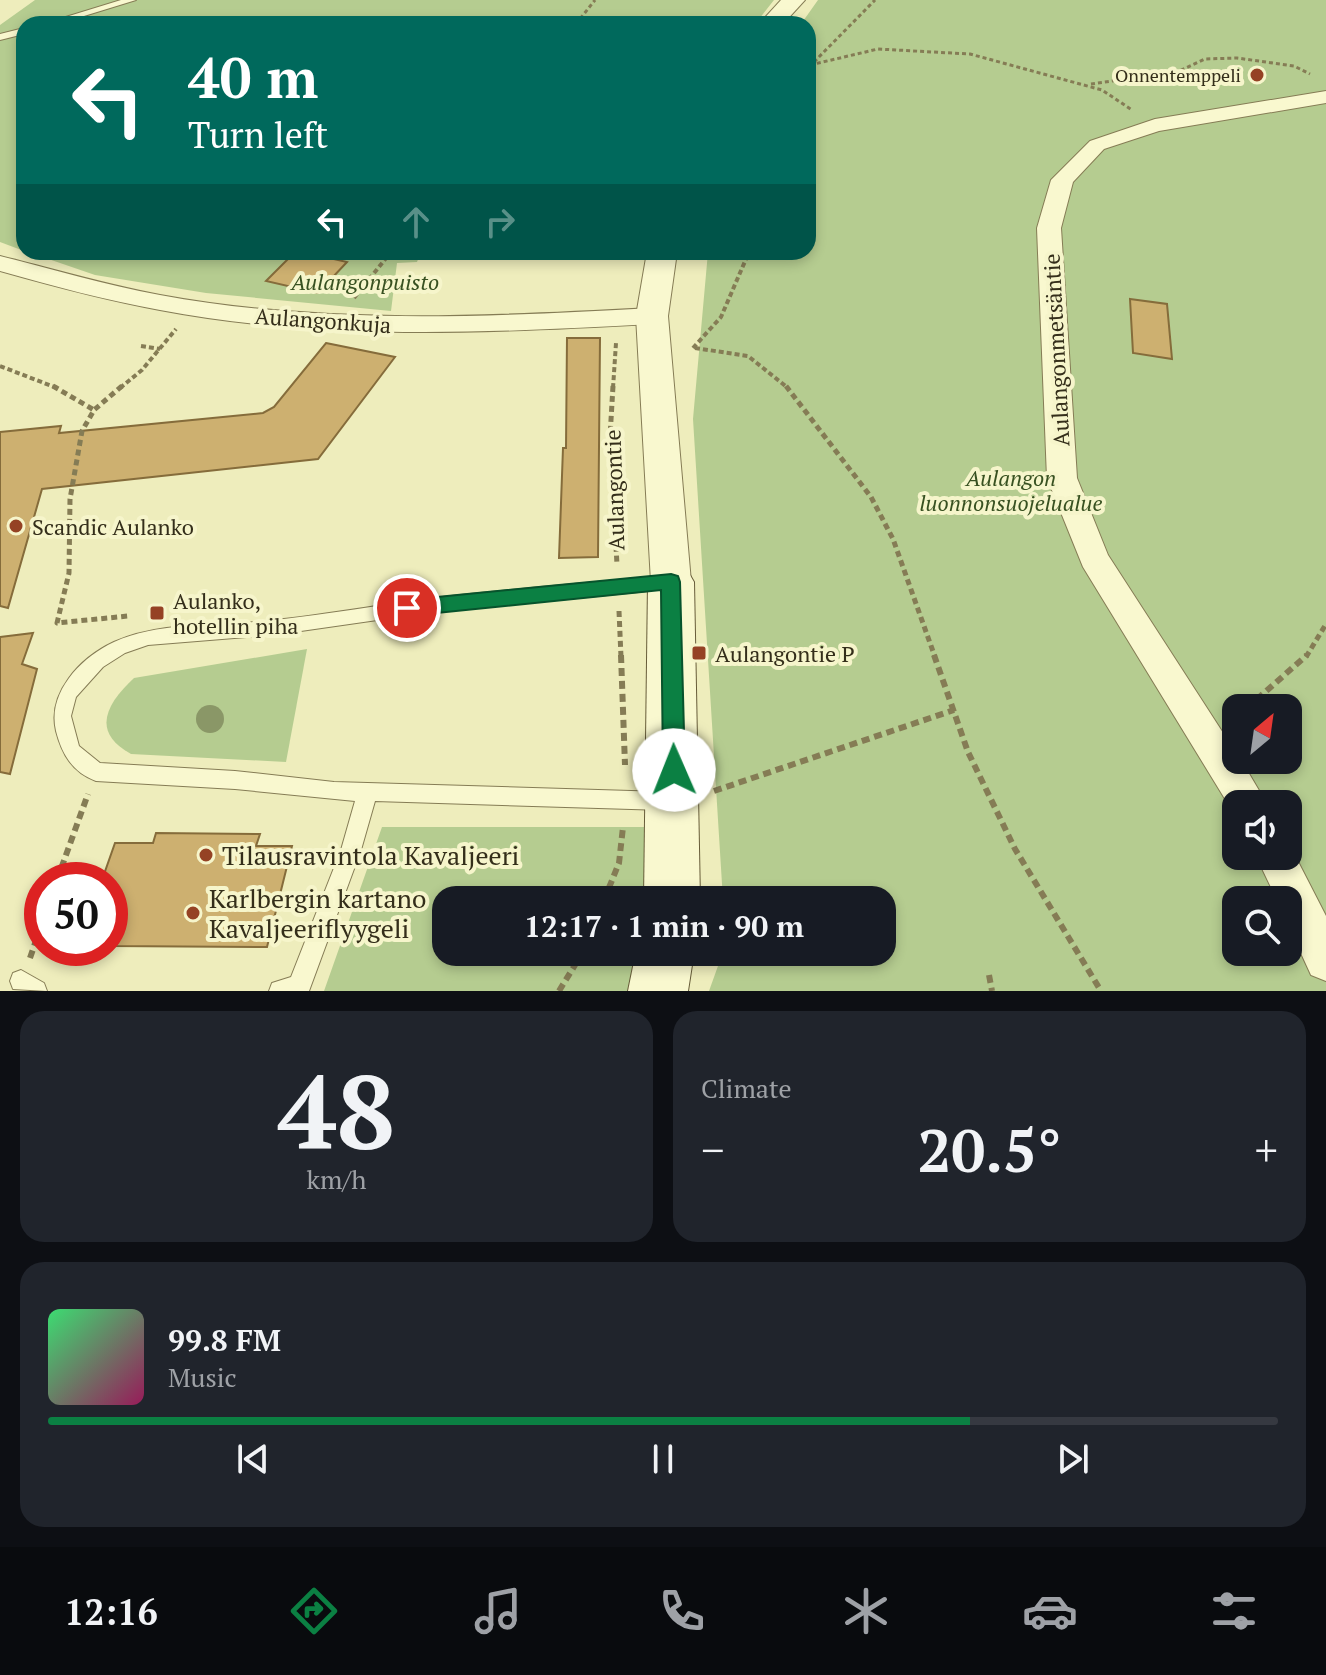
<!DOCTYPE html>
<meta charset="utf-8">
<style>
:root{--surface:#171b24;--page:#20242c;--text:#f1f3f6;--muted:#9ea1a6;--line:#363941;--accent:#0b8043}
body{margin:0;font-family:"PT Serif",serif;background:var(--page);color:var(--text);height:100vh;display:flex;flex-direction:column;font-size:30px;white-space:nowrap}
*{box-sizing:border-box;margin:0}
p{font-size:26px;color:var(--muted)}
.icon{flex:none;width:44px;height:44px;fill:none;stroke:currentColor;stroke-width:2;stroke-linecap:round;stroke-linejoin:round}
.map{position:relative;height:991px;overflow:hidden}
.panel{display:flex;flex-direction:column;gap:20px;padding:20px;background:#0d0f14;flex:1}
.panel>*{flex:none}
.hud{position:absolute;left:16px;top:16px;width:800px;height:244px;border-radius:24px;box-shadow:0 4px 12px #0003;background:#00695c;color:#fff;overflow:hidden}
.needle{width:52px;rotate:29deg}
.fabs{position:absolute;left:1222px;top:694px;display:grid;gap:16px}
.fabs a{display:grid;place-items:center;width:80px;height:80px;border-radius:16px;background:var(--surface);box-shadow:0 4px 12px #0003;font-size:40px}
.speed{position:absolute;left:24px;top:862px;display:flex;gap:16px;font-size:40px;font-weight:700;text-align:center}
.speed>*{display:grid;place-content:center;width:104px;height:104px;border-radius:50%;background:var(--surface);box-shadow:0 4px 12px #0003;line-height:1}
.speed .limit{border:12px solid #d22;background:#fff;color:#111}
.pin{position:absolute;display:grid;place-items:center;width:68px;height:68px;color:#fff;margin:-34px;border:4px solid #fff;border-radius:50%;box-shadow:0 2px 8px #0007}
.me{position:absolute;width:88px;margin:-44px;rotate:359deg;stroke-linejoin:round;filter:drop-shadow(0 0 6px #0008)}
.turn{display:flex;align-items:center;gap:28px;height:168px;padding:0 40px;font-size:36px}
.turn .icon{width:104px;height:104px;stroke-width:2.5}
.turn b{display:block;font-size:56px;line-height:68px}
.lanes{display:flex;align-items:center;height:76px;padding:0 40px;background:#0003;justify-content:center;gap:40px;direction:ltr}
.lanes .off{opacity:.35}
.big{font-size:60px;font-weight:600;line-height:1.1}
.panel .widget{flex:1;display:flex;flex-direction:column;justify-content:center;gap:12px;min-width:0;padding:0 28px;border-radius:24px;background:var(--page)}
.panel .dial{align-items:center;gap:0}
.dial b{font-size:104px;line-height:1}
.song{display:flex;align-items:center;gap:24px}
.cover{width:96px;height:96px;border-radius:12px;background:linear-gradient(135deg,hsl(140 70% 55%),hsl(330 70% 35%))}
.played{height:8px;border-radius:4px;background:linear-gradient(90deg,var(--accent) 75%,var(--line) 75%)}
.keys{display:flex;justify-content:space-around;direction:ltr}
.heat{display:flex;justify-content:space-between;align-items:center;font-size:44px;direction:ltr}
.panel .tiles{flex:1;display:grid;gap:20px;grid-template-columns:1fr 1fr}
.widget:last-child{grid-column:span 2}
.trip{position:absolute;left:432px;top:886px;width:464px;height:80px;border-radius:24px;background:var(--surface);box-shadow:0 4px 12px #0003;font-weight:600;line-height:80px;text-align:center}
.menu{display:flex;height:128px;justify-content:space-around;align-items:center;background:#090b0e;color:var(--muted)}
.menu .icon{width:56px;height:56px}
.menu .active{color:var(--accent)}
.menu b{font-size:36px;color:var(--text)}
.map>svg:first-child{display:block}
</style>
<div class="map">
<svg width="1326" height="991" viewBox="0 0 1326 991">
<rect width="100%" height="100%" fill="#eeedbc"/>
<!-- green -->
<g fill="#b5cc90" fill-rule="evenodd">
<polygon points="35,0 774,0 755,24 24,24 24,251 0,242 0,25"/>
<path d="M818,0H1326V991H709L723,952H882V900H723L693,419L708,252H808V24H801ZM1236,708H1288V760H1236ZM1236,804H1288V856H1236ZM1236,900H1288V952H1236Z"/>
<polygon points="28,252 421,252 417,262 397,263 391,311 206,293 95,275"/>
<path d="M307,649L286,762L131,754C90,732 107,703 134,678Z"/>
<polygon points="382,827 659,827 655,900 446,900 446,952 639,952 628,991 324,991"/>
</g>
<!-- building -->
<g fill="#cdb070" stroke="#856c3b" stroke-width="2">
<polygon points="295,252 303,252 347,262 318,293 266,281"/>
<polygon points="1130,299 1167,304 1172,359 1133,353"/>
<polygon points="567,338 600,338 598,557 559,558 563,448 566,448"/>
<polygon points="326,343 395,357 318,459 42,489 8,608 0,606 0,432 61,426 59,433 263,413 274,407"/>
<polygon points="33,633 22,664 37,669 10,774 0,772 0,637"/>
<polygon points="156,833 260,834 256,846 292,846 267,947 110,946 110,880 102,880 115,843 153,843"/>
</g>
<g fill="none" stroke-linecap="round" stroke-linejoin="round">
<defs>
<g id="service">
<polygon points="121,0 136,0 58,24 43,24"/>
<polygon points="24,28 24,34 0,40 0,34"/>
<path d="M669,575L675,577L678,582L675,587L669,589L433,612L273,635L148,645L125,653L103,667L76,697L71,716L79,746L100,763L235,771L334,782L664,792L671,795L674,801L671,807L664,810L375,801L361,850L309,991H269L272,983L291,977L341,850L355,801L235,789L96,781C72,772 62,754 56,731C47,693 80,658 114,642C163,620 223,627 276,620C328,614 380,605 433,598C511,589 590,583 669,575Z"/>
<polygon points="21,970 44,983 47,991 13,989 10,981 13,973"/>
</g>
<g id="minor">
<polygon points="1326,91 1326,103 1159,131 1104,149 1073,182 1061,228 1077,478 1108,555 1236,753 1236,760 1241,760 1267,804 1236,804 1236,817 1083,567 1047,478 1037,228 1051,180 1090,141 1155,119"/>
<path d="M0,256C53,269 105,285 160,295C322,325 488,317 652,308L661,310L665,316L661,322L652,324C488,333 322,341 160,310C105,300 53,286 0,271Z"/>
<polygon points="1288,842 1326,916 1326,981 1311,975 1288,925 1288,900 1277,900 1256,856 1288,856"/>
</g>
<g id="tertiary">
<polygon points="781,0 805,0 783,24 759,24"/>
<polygon points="647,252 677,252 668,316 691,582 685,593 671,598 657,593 651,582 636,316"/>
</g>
<g id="secondary">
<polygon points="671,565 687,570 694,582 700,900 644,900 648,582 655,570"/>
<polygon points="636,952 694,952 688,991 628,991"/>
</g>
</defs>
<!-- service casing -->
<use href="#service" stroke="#857c55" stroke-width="2"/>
<!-- minor casing -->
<use href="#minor" stroke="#857c55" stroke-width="2"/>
<!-- tertiary casing -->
<use href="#tertiary" stroke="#857c55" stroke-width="2"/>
<!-- secondary casing -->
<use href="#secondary" stroke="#675c39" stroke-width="2"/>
<!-- path-far3 -->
<g stroke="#857c55" stroke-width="3" stroke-dasharray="4 3" stroke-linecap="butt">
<polyline points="576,24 595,0"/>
<polyline points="814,62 875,0"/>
<polyline points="810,65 878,49 970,54 1102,90 1132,110"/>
<polyline points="1091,84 1177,72 1205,59 1237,58 1294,66 1310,74"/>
</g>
<!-- path-far2 -->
<g stroke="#857c55" stroke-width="4" stroke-dasharray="5 3" stroke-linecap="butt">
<polyline points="354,298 391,252"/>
<polyline points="141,346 160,349"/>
<polyline points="693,348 721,317 749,252"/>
<polyline points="695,348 748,356 788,388"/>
<polyline points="0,366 57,388"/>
<polyline points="120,388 142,370 176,329"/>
<polyline points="613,388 616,343"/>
</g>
<!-- path-far1 -->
<g stroke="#857c55" stroke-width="5" stroke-dasharray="6 4" stroke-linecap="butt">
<polyline points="53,386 94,410"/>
<polyline points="122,386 94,410 82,431 70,499 69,573 57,623 128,616"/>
<polyline points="613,386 610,437 617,565"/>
<polyline points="786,386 871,497 893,539 935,657"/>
<polyline points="619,611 621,657"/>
<polyline points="1306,657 1326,624"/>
</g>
<!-- path -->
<g stroke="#857c55" stroke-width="6" stroke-dasharray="8 5" stroke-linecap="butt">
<polyline points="621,655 625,765"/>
<polyline points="934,655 968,752 1015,849 1101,991"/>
<polyline points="1247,708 1307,655"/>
<polyline points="714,791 954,710"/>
<polyline points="57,880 88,794"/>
<polyline points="604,900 619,863 623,827"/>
<polyline points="30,958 42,923"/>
<polyline points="989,975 992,991"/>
<polyline points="559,991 583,952"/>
</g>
<!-- service -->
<use href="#service" fill="#f9f8cf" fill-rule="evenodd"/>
<!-- minor -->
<use href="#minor" fill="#f9f8cf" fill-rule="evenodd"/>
<!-- tertiary -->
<use href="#tertiary" fill="#f9f8cf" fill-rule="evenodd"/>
<!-- secondary -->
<use href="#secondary" fill="#f9f8cf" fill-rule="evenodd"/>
</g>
<!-- trees -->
<circle fill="#8a9767" cx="210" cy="719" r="14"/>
<!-- route -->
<polygon fill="#0b8043" stroke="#07532c" stroke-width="2" points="671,574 678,576 680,582 685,770 682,777 674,780 666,777 663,770 661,590 407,616 400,614 397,608 400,602 407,600"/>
<!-- markers -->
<g fill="#954224" stroke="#f6f5cb" stroke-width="3">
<circle cx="1257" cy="75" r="8"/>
<circle cx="16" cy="526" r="8"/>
<rect x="149" y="605" width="16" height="16" rx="4"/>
<rect x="691" y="645" width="16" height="16" rx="4"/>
<circle cx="206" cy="855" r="8"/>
<circle cx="193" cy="913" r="8"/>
</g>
<g text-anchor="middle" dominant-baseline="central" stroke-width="8" stroke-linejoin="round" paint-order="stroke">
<!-- far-poi labels -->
<g font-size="18" fill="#342e1a" stroke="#f6f5cb" text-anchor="end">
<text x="1241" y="75">Onnentemppeli</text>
</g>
<!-- park labels -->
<g font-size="22" font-style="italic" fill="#385121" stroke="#f6f5cb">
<text x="365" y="281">Aulangonpuisto</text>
<text x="1011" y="477">Aulangon<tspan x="1011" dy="25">luonnonsuojelualue</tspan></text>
</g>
<!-- street labels -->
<g font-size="22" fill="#342e1a" stroke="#f6f5cb">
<text transform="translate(323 320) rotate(4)">Aulangonkuja</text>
<text transform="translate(1056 350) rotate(-93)">Aulangonmetsäntie</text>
<text transform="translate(614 490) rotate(-92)">Aulangontie</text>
</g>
<!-- poi labels -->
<g font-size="22" fill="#342e1a" stroke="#f6f5cb" text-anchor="start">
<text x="32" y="526">Scandic Aulanko</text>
<text x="173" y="600">Aulanko,<tspan x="173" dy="25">hotellin piha</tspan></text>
<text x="715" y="653">Aulangontie P</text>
</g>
<!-- near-poi labels -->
<g font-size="26" fill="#342e1a" stroke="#f6f5cb" text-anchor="start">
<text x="222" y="855">Tilausravintola Kavaljeeri</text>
<text x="209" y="898">Karlbergin kartano<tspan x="209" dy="30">Kavaljeeriflyygeli</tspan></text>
</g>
</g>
</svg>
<div class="fabs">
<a><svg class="needle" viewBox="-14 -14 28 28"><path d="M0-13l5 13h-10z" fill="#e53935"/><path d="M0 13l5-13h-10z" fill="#9ea1a6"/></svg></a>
<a><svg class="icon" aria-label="sound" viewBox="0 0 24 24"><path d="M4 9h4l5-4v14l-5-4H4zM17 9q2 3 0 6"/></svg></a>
<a><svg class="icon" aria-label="search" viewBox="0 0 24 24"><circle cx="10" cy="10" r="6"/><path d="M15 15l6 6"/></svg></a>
</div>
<div class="speed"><div class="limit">50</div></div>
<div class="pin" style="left:407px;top:608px;background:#d93025"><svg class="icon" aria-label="arrive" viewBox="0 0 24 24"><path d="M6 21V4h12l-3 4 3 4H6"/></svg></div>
<svg class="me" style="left:674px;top:770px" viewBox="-20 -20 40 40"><circle r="19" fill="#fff"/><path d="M0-13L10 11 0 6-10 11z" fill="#0b8043"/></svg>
<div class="trip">12:17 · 1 min · 90 m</div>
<div class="hud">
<div class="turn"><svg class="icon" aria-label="left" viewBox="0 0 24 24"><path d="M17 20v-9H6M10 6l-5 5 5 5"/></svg><div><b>40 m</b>Turn left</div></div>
<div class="lanes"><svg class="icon" aria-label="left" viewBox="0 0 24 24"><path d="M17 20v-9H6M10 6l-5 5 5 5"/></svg><svg class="icon off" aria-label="ahead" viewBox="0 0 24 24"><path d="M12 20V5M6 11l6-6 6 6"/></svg><svg class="icon off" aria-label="right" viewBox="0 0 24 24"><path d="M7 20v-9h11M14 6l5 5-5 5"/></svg></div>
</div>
</div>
<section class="panel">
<div class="tiles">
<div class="widget dial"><b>48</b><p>km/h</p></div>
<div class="widget"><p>Climate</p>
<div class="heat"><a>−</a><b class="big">20.5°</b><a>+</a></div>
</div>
<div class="widget">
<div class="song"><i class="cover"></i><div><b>99.8 FM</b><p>Music</p></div></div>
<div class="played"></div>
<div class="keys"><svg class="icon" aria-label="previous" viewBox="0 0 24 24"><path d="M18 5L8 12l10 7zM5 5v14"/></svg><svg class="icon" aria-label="pause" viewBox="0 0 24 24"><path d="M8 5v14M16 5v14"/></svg><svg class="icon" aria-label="next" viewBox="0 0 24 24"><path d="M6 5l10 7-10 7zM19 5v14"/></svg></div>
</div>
</div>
</section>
<nav class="menu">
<b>12:16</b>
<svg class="icon active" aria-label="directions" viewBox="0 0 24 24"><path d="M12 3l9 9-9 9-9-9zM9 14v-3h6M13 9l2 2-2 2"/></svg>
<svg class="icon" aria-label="music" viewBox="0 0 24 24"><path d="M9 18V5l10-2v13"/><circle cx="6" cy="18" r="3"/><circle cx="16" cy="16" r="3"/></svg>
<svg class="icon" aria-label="phone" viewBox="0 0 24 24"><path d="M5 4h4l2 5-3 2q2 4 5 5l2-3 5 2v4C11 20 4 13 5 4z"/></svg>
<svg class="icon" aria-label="climate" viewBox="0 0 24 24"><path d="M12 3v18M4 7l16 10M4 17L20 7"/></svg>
<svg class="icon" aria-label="car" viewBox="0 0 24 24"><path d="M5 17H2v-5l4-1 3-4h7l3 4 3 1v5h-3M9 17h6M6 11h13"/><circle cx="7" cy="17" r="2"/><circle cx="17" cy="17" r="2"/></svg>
<svg class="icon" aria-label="filters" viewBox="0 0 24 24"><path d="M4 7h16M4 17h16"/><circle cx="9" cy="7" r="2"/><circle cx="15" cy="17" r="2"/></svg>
</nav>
